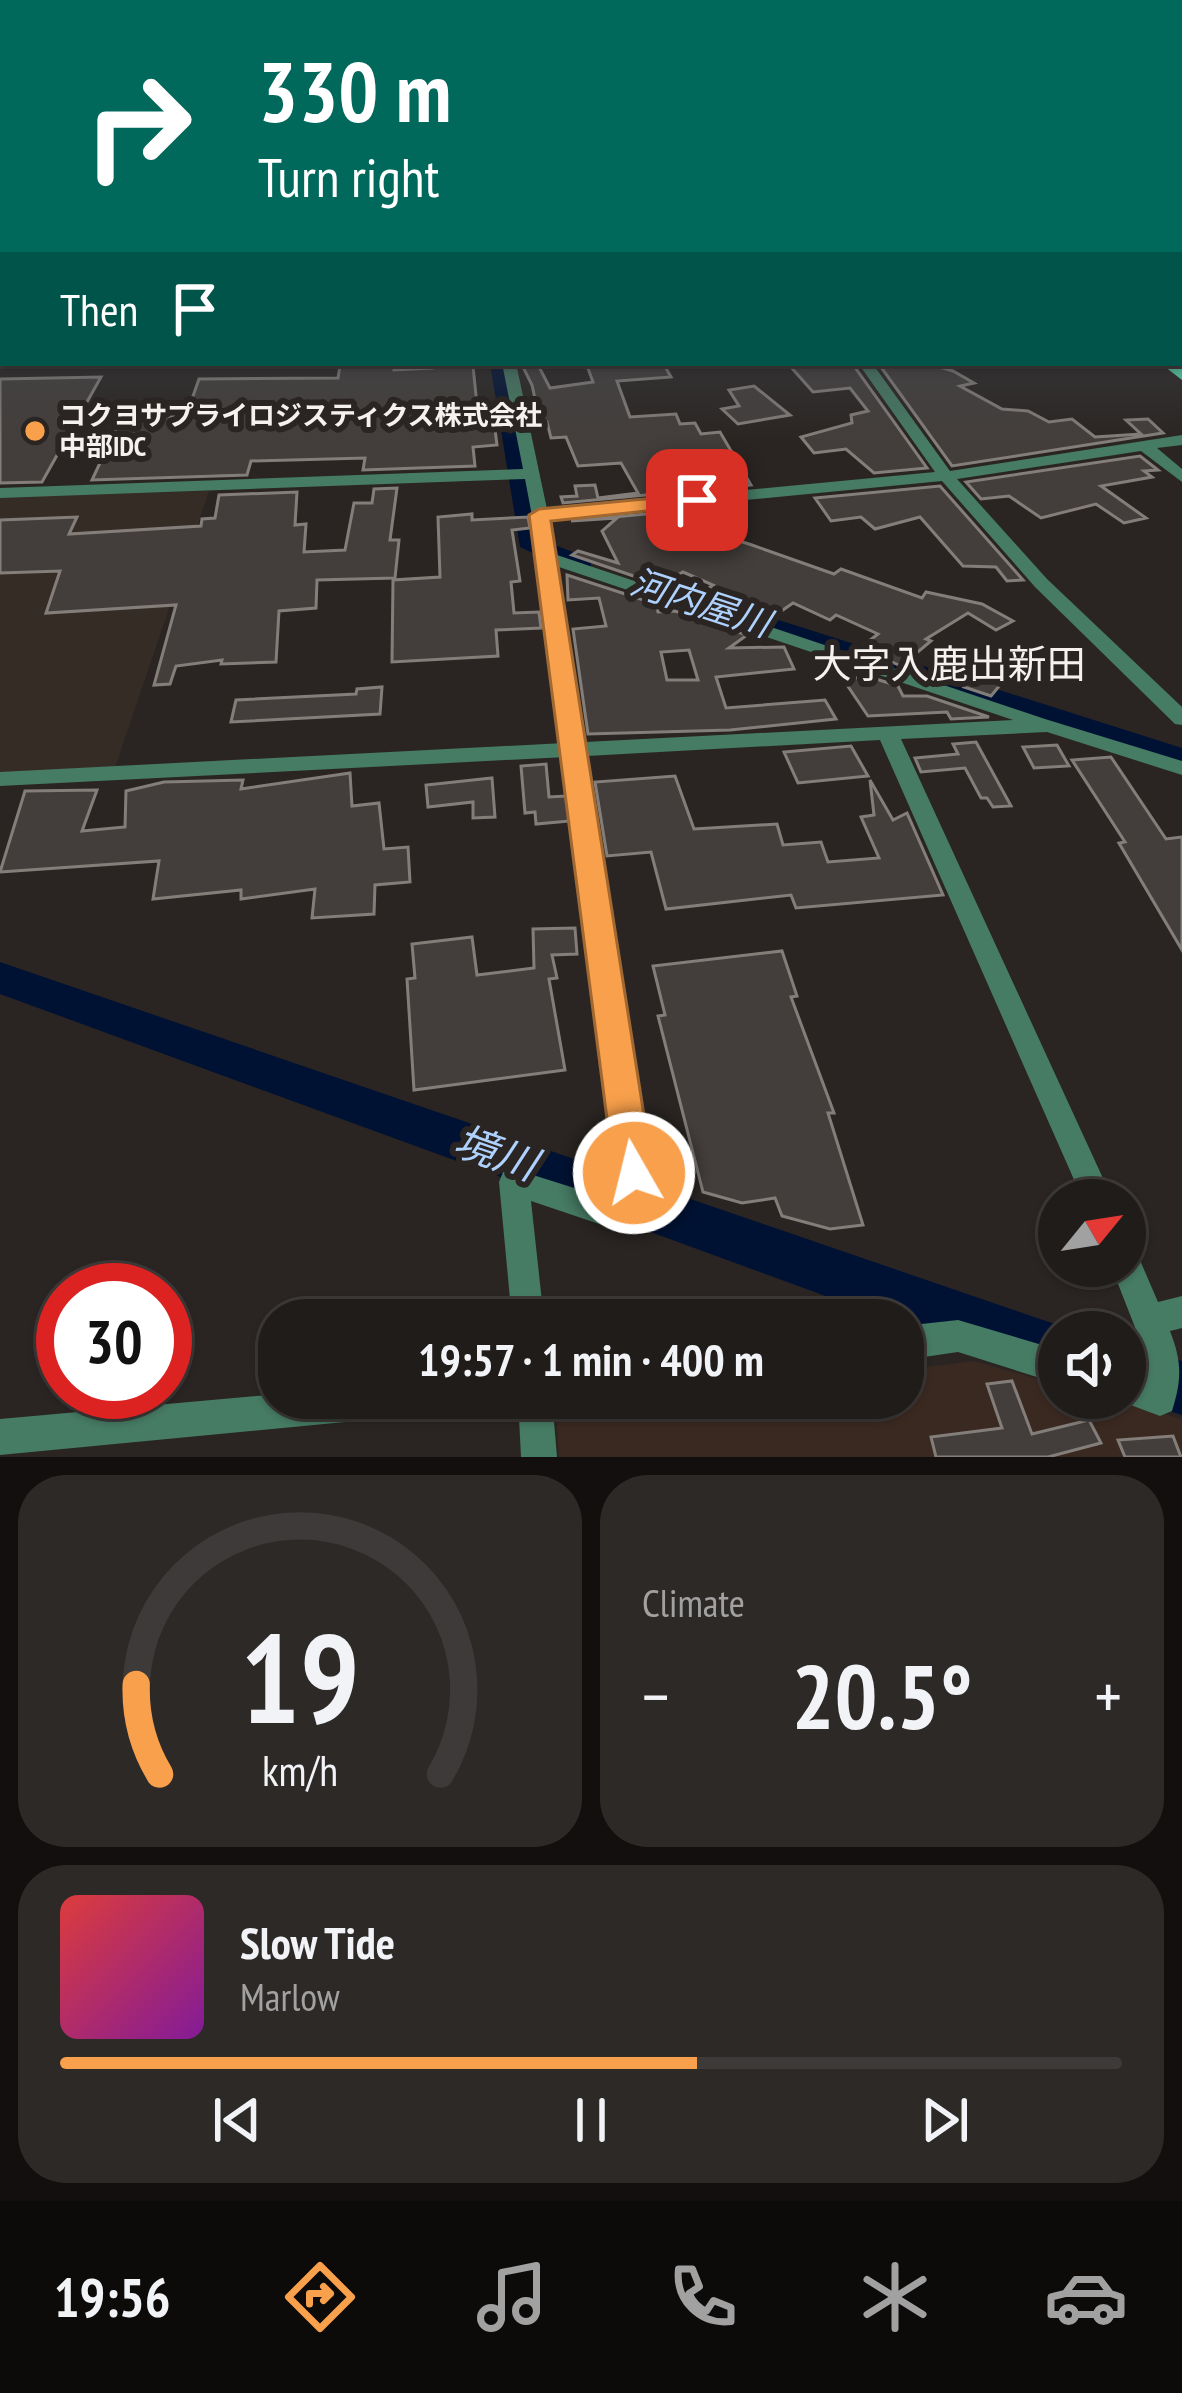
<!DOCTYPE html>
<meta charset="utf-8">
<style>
:root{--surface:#201c1a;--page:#2d2927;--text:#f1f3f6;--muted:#a2a1a2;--line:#3d3a39;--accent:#f8a04b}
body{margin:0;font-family:"PT Sans Narrow","Noto Sans JP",sans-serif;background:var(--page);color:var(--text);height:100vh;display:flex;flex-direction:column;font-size:45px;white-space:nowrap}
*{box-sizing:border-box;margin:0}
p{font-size:39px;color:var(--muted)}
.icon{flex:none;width:66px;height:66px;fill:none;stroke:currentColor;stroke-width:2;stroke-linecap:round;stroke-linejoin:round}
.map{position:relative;height:1457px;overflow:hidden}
.drawer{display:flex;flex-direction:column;gap:18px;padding:18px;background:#120f0e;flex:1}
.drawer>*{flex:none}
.banner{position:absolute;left:0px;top:0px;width:1182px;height:366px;box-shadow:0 3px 9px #0004,0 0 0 3px var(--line);background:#00695c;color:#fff;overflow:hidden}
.needle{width:78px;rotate:60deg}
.fabs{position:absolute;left:1038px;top:1179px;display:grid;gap:24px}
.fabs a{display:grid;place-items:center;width:108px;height:108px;border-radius:50%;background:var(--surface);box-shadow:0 3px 9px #0004,0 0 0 3px var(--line);font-size:60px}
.speed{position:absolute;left:36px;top:1263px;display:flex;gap:24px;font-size:60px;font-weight:700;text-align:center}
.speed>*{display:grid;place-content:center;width:156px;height:156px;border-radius:50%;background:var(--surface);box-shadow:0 3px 9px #0004,0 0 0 3px var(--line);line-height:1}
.speed .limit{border:18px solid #d22;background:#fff;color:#111}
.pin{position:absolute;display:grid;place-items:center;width:102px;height:102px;color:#fff;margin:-51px;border-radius:24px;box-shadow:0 6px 18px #0006}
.me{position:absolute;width:132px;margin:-66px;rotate:352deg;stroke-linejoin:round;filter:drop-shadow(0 0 9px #0008)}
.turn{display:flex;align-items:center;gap:42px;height:252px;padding:0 60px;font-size:54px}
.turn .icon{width:156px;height:156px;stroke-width:2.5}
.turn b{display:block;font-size:84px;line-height:102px}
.then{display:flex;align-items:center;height:114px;padding:0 60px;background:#0003;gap:24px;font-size:45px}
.big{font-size:90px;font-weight:800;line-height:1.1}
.drawer .card{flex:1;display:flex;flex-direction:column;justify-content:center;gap:18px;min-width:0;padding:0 42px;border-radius:48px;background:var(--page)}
.drawer .dial{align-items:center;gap:0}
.dial svg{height:312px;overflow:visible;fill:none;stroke:var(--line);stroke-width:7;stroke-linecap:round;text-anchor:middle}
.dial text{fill:var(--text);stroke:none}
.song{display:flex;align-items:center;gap:36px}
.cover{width:144px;height:144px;border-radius:18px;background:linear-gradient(135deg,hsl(0 70% 55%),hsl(290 70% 35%))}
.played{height:12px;border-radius:6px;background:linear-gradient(90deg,var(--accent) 60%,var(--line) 60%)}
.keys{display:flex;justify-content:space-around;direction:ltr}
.heat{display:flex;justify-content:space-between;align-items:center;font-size:66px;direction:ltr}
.drawer .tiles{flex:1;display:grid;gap:18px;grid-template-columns:1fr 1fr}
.card:last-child{grid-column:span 2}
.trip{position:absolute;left:258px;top:1299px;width:666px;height:120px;border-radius:48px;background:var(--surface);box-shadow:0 3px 9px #0004,0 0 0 3px var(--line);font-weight:800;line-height:120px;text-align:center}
.dock{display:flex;height:192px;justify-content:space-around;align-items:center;background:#0d0b0a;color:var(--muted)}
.dock .icon{width:84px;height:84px}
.dock .on{color:var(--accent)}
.dock b{font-size:54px;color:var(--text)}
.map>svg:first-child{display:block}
</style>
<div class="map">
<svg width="1182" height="1457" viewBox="0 0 1182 1457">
<rect width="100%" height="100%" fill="#2a2522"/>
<!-- built -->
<polygon fill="#362c26" points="209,491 115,767 0,773 0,497"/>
<!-- education -->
<polygon fill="#3a2921" points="974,1361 1059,1385 1059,1398 1107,1398 1182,1419 1182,1457 559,1457 556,1411 668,1398 903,1398 903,1370"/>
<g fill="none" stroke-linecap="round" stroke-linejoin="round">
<!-- stream-far1 -->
<polyline stroke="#49556c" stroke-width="3" points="99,366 257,363"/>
<!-- stream -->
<polyline stroke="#49556c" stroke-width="9" points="427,1410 521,1401"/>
<!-- river -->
<g fill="#001234" fill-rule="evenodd">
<polygon points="490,363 512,363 547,542 591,559 591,571 571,571 520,547"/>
<polygon points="744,609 1182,748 1182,771 734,624 729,618 734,612"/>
<polygon points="0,962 1078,1332 1059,1332 1059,1375 891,1320 0,994"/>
<polygon points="1125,1343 1182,1361 1182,1415 1125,1397"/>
</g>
</g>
<!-- building -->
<g fill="#433e3b" stroke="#847e7a" stroke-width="3" fill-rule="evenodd">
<polygon points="431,363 473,366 478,415 493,414 497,445 473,447 475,466 363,470 365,458 251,461 247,475 92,480 121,418 186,416 199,379 338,378 340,366 394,364 394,370 432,368"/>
<polygon points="521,363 537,363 550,388 593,382 586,363 663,363 671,377 617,381 630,417 676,414 680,424 695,423 701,434 720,432 751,485 563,503 561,497 577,496 575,486 595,485 598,498 638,493 621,463 578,466 566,437 551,438 547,422 540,422 532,385"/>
<polygon points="854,363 854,366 927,468 874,473 846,449 814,453 801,437 852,423 851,415 868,411 850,388 813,392 789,365"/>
<polygon points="878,363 926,363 953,371 974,383 960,386 1002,409 1028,411 1049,422 1072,419 1095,437 1141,434 1126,420 1148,419 1163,433 952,466"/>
<polygon points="101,377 42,482 0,483 0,379"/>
<polygon points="754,386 790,415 738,424 722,409 739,406 729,390"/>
<polygon points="1140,456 1158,470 1144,471 1152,477 1101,486 1146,518 1124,523 1096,504 1041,518 1009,496 981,499 966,482"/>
<polygon points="940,486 1023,580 1007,581 996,567 963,566 920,517 875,529 861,517 831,521 815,498"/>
<polygon points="397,488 390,540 399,540 395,578 317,580 316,608 279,611 276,662 221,664 222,660 176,666 170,684 154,685 176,605 46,613 60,571 0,573 0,520 77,517 69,534 201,526 202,519 215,518 219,495 297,492 295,525 306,524 304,552 345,550 354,503 372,503 374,489"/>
<polygon points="667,512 673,523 712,538 717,534 752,545 834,574 841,569 922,598 926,592 982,604 1013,621 996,630 968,613 926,639 931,641 901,666 860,648 878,634 836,615 830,620 793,603 767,621 730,608 746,608 706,590 713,585 683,572 660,585 572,555 578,551 618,563 602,531 617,518 571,521"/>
<polygon points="472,514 472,520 528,517 530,528 512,530 520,581 511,582 514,613 539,612 541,628 496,630 498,656 392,662 393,580 440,577 438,517"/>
<path d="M567,575L656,604L658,612L675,611L747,635L729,648L784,647L794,669L716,677L726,708L825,700L836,719L730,730L588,734L573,629L606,626L599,598L568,600ZM689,650L698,680H667L661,652Z"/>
<polygon points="989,657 1015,667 991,696 964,687"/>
<polygon points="870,677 898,686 903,696 927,696 989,717 951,719 947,712 868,716 843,679"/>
<polygon points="382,687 380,714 231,722 236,700 356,694 357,689"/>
<polygon points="976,742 1011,806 993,807 987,798 981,798 965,768 921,772 915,758 958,754 953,744"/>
<polygon points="1057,745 1069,766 1034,768 1023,747"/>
<polygon points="851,746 868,776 798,783 784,752"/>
<polygon points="1111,757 1166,839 1182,837 1182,950 1119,843 1125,842 1072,760"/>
<polygon points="546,764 549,797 566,796 570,821 536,824 535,812 525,813 521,766"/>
<polygon points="350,773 352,806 379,803 384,849 408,847 410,882 375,885 374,914 312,918 315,889 241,899 241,890 153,899 159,861 0,872 25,791 97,790 82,831 125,827 126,791 164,782 243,780 241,789"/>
<polygon points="675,776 694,829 777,824 783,845 821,842 828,862 879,858 861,817 874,815 870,780 893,820 907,813 943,895 796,908 791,895 666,909 651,852 607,856 595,782"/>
<polygon points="492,778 495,817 473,818 473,802 428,807 426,785"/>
<polygon points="575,928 577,954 552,955 557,978 549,979 565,1070 414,1090 407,979 415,978 412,944 472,937 477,975 534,968 533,929"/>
<polygon points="782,951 797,996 791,997 834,1113 828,1113 863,1225 830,1229 782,1216 775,1198 742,1203 703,1192 658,1016 665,1015 653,966"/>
<polygon points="1012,1381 1032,1434 1089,1420 1101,1443 1048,1457 936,1457 931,1437 1002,1428 987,1384"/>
<polygon points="1173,1436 1181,1457 1125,1457 1118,1440"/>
</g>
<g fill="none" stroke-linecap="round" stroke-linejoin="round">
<!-- minor -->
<g fill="#467b64" fill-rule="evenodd">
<rect x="0" y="253" width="3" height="6"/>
<polygon points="0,360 3,363 107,363 100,367 0,368"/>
<path d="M502,363H516L547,509L935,472L858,363H872L950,471L1182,435V445L1157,448L1182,469V482L1141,451L957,479L1047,579L1182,707V725L1175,724L1035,587L942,481L549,519L557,555L1045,719L1182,761V775L1047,732L901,739L1113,1200H1083L880,740L587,756L649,1173L625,1225L614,1229L531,1201L544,1320H512L499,1182L503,1172L514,1169L606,1198L619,1173L566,757L0,786V772L564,743L540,558L525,479L0,498V488L523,469ZM559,567L1013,720L585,742Z"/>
<path d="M1125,1247L1136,1251L1158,1302L1182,1296V1328L1170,1331C1182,1362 1182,1379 1172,1411L1160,1416L1112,1398H1125V1371L1147,1378L1149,1363L1111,1266H1125Z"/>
<polygon points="958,1320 1059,1350 1059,1384 958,1352 903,1360 903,1326"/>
<polygon points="279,1394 279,1398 435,1398 430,1410 418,1415 0,1455 0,1419"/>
<polygon points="518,1398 552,1398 557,1457 521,1457"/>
</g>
<!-- tertiary -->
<polygon fill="#467b64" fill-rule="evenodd" points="3,260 3,270 0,271 0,261"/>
<!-- trunk -->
<polygon fill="#5ae2ae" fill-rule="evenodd" points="1179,359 1182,361 1182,380 1160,363 1179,363"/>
</g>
<!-- sky -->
<linearGradient id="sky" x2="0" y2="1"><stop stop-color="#171413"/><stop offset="0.54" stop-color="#44464f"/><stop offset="1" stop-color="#44464f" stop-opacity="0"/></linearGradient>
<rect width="1182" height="443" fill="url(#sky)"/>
<!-- route -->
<polygon fill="#f8a04b" stroke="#a16831" stroke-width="3" points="697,494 708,500 704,505 551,521 653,1173 647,1185 634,1190 620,1185 614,1173 529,515 539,509"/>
<!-- markers -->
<circle fill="#f8a04b" stroke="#2a2522" stroke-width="4.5" cx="35" cy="431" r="12"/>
<g text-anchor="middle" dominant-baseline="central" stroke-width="12" stroke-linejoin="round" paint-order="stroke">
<!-- far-poi labels -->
<g font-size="27" font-weight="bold" fill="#f4f1ef" stroke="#2a2522" text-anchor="start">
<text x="59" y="415">コクヨサプライロジスティクス株式会社<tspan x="59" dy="31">中部IDC</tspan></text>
</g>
<!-- water labels -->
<g font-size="36" font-style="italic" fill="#aed1fe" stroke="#2a2522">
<text transform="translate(701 602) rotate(18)">河内屋川</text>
</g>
<!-- quarter labels -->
<g font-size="39" fill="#f4f1ef" stroke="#2a2522">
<text x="949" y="663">大字入鹿出新田</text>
</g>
<!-- near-water labels -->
<g font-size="42" font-style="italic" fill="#aed1fe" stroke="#2a2522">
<text transform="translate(496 1152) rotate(19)">境川</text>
</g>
</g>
</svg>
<div class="fabs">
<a><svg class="needle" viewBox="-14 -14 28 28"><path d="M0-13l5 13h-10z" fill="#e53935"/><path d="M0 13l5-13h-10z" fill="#a2a1a2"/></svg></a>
<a><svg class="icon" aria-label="sound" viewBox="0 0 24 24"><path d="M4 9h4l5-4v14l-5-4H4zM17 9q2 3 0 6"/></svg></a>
</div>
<div class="speed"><div class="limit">30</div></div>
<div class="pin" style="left:697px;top:500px;background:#d93025"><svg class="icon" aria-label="arrive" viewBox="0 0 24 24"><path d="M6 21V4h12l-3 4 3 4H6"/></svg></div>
<svg class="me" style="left:634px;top:1173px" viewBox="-20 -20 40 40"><circle r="17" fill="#f8a04b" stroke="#fff" stroke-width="3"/><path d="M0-11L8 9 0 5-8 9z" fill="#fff"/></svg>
<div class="trip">19:57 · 1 min · 400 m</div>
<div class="banner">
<div class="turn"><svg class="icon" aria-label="right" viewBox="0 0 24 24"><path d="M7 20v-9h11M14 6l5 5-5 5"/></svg><div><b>330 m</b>Turn right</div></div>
<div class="then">Then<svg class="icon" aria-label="arrive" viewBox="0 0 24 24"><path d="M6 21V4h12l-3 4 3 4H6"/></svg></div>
</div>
</div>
<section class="drawer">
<div class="tiles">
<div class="card dial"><svg viewBox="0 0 100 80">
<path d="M14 69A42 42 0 1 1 86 69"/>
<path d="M14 69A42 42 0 0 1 8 46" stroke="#f8a04b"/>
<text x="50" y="56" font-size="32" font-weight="700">19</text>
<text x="50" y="72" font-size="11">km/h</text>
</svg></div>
<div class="card"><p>Climate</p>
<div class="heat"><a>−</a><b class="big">20.5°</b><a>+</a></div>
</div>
<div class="card">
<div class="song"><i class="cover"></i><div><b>Slow Tide</b><p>Marlow</p></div></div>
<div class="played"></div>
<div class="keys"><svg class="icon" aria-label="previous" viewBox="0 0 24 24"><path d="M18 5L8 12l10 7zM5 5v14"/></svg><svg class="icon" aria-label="pause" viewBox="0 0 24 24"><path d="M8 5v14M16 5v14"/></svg><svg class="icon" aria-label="next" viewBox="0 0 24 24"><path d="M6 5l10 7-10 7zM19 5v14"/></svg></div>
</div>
</div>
</section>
<nav class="dock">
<b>19:56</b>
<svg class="icon on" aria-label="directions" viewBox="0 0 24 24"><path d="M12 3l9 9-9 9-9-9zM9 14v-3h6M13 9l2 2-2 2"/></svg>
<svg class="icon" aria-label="music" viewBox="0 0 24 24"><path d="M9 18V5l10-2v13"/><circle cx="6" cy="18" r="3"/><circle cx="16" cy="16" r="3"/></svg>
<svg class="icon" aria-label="phone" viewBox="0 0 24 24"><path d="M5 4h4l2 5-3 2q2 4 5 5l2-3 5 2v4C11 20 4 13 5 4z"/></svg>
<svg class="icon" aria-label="climate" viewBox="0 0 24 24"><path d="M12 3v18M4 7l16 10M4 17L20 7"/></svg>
<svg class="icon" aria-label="car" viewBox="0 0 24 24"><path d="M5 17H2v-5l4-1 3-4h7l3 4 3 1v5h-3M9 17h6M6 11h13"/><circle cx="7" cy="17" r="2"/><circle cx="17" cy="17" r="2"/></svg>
</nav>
